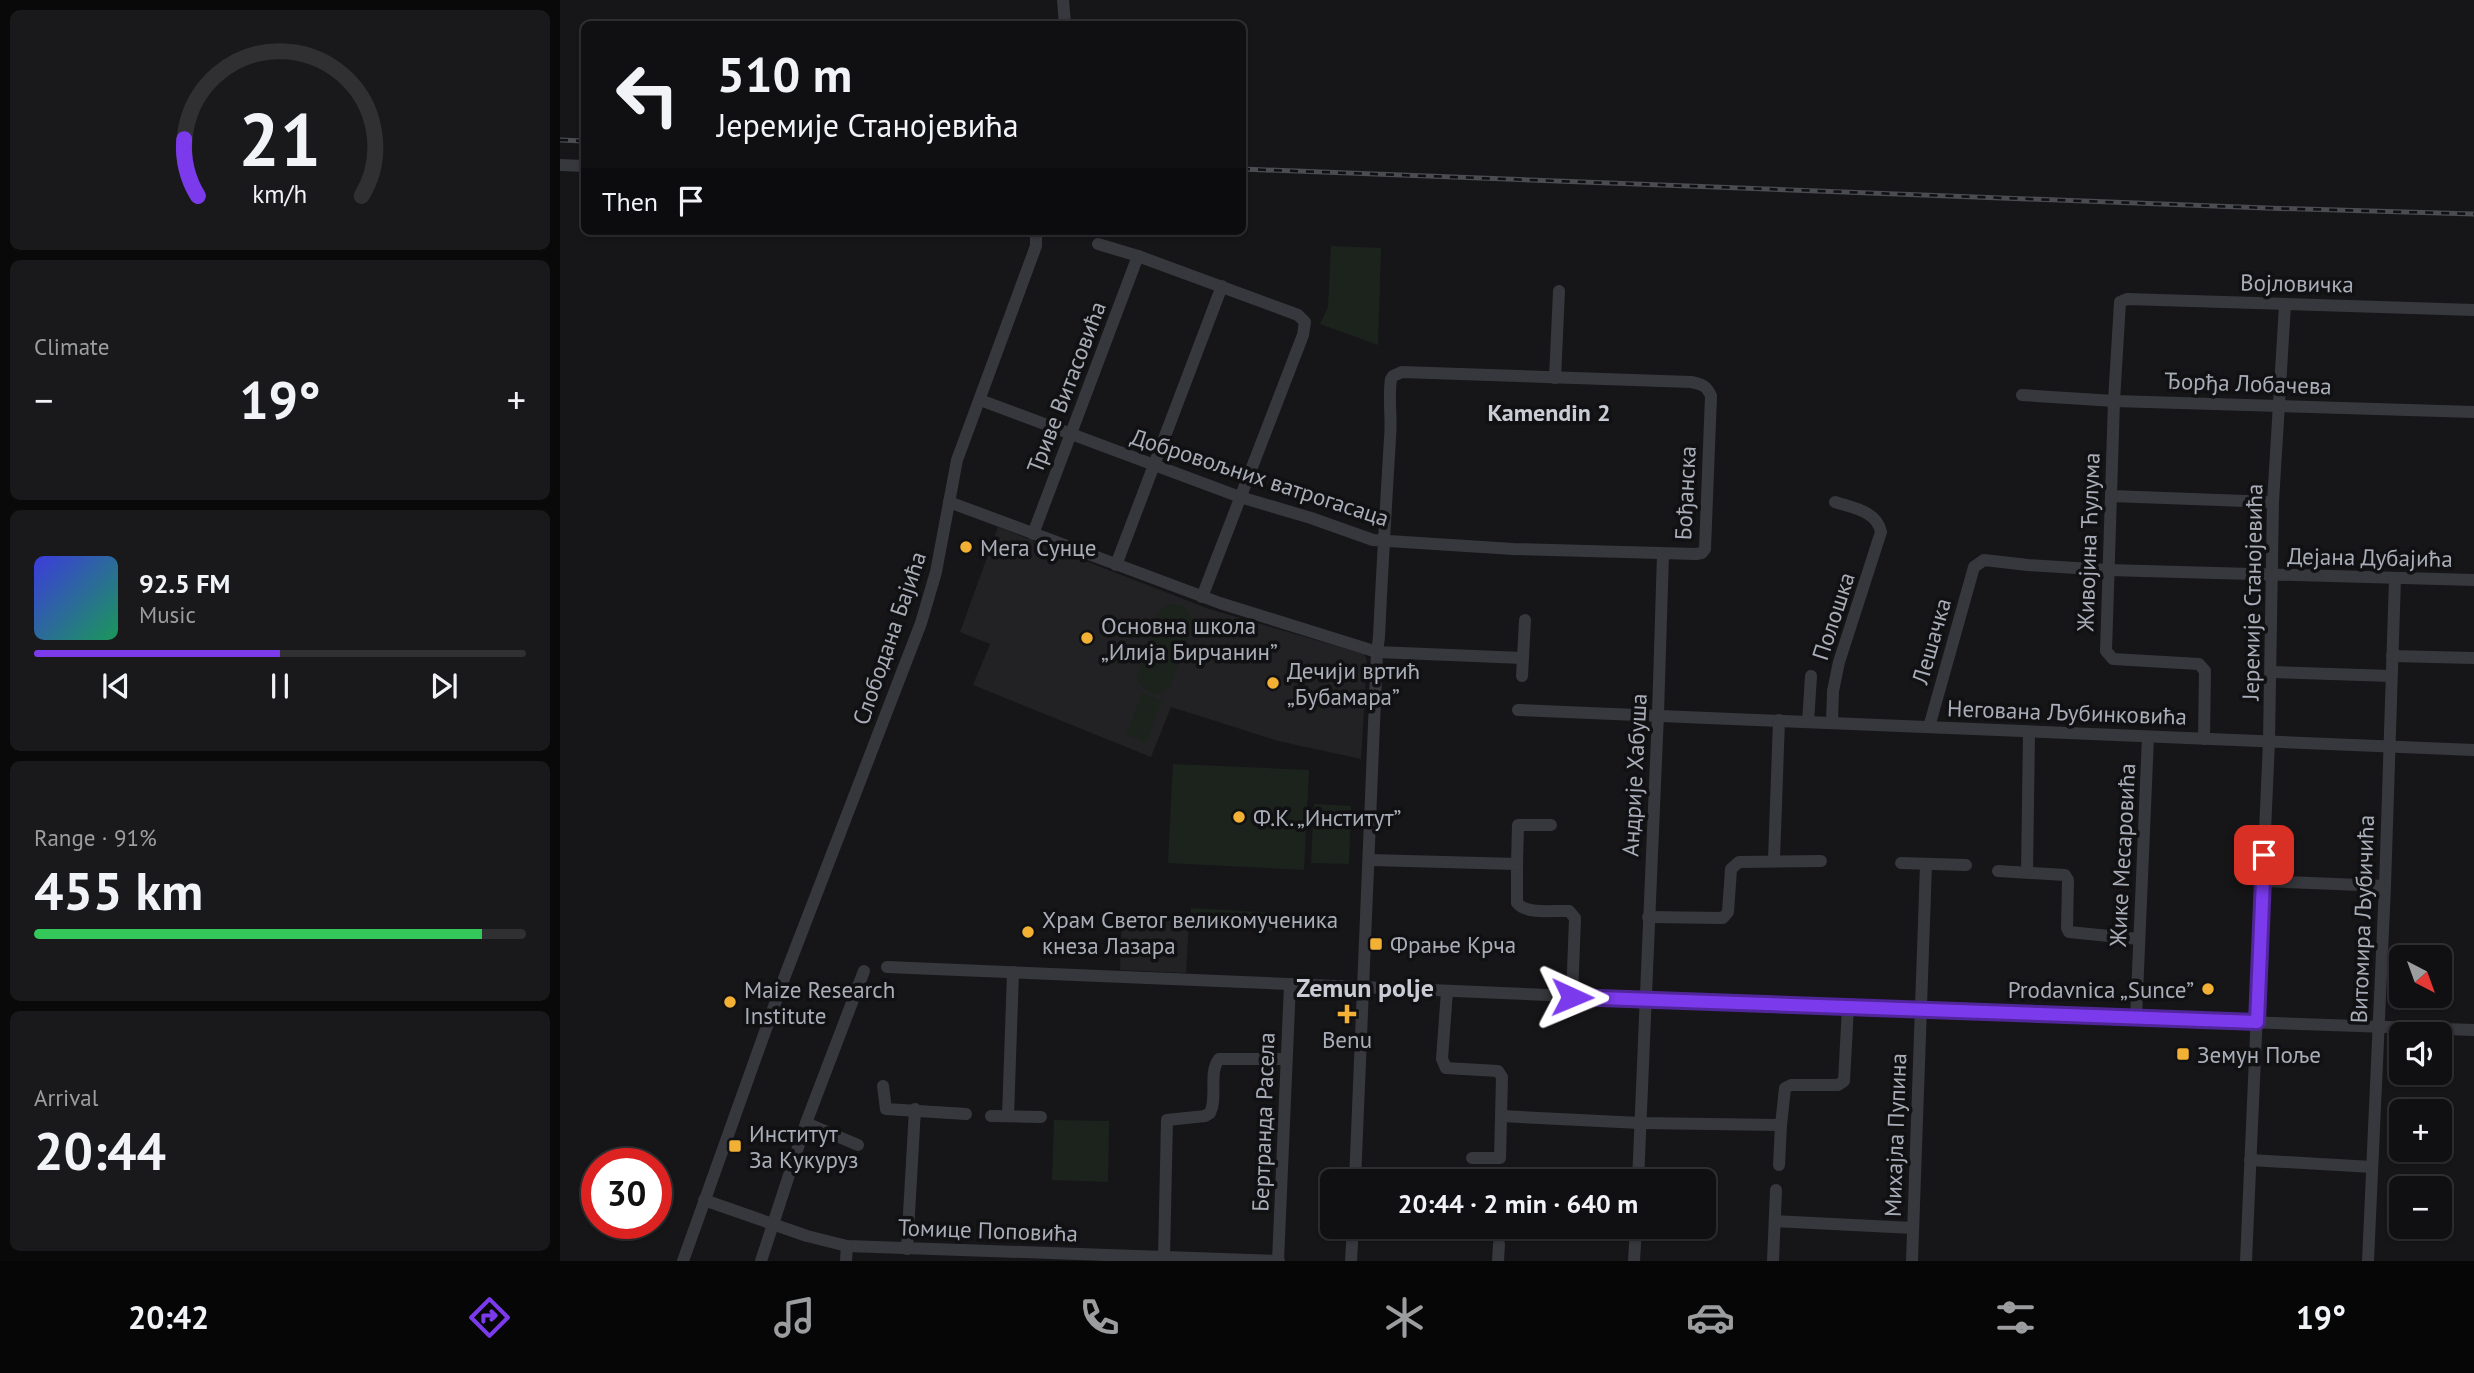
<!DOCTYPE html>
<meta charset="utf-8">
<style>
:root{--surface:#101012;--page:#19191b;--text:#f1f3f6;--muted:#9c9d9f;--line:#303032;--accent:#7c3aed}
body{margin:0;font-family:"PT Sans",sans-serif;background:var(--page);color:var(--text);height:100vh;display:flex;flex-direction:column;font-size:26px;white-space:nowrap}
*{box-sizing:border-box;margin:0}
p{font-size:23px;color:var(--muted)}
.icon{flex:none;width:38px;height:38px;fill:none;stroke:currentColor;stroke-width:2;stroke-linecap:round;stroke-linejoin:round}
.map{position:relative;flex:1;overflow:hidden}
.details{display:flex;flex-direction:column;gap:10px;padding:10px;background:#09090a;width:560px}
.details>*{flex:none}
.guide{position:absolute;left:21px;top:21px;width:665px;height:214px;border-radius:10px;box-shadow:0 2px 5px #0004,0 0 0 2px var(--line);background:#101012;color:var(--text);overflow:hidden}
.needle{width:46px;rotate:139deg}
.fabs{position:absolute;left:1829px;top:945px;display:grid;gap:14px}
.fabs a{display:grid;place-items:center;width:63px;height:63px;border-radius:10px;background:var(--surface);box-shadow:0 2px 5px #0004,0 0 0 2px var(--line);font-size:35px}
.speed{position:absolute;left:21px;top:1148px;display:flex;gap:14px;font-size:35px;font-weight:700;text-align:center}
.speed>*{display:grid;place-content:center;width:91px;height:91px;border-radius:50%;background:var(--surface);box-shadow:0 2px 5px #0004,0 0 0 2px var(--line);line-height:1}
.speed .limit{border:10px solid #d22;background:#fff;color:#111}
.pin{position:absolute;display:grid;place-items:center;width:60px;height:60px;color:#fff;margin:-30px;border-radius:14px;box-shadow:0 4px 10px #0006}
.me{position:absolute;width:77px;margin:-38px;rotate:91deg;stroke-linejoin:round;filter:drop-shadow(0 0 5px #0008)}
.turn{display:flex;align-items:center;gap:24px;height:147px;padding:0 21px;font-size:32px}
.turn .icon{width:91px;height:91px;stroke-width:2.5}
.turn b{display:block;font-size:49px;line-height:60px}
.then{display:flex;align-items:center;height:66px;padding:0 21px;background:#0003;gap:14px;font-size:26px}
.big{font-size:52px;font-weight:700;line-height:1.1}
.details .card{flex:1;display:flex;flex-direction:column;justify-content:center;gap:10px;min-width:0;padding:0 24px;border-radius:10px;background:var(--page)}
.details .dial{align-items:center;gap:0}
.dial svg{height:182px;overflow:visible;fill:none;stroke:var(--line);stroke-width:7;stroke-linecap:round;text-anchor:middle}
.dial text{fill:var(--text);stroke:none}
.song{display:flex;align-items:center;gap:21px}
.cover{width:84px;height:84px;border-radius:10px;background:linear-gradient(135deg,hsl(240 70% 55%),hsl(150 70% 35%))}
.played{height:7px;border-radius:4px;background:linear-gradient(90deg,var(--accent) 50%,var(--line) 50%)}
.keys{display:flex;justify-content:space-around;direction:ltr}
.heat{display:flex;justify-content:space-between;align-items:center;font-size:38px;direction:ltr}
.charge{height:10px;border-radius:5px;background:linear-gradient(90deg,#34c759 91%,var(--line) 0)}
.trip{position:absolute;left:760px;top:1169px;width:396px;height:70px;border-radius:10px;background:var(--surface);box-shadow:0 2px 5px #0004,0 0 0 2px var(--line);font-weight:700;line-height:70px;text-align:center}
.menu{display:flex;height:112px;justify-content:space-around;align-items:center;background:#060607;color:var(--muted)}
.menu .icon{width:49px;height:49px}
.menu .selected{color:var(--accent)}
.menu b{font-size:32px;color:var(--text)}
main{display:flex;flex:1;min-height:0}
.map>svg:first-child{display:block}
</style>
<main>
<section class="details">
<div class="card dial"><svg viewBox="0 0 100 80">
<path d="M14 69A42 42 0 1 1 86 69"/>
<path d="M14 69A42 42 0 0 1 8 44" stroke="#7c3aed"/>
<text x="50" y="56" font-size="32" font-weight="700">21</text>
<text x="50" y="72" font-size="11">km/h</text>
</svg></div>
<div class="card"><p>Climate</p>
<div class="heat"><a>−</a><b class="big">19°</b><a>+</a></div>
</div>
<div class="card">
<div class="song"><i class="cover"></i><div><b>92.5 FM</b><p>Music</p></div></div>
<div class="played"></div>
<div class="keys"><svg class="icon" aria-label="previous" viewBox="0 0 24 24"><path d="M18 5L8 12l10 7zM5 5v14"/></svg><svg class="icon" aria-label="pause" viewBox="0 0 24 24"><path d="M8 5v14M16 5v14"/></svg><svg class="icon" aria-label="next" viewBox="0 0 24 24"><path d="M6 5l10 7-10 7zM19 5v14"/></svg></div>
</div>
<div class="card"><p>Range · 91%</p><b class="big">455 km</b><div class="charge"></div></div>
<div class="card"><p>Arrival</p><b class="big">20:44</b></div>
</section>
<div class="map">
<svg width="1914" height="1261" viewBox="0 0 1914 1261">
<rect width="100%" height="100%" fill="#161618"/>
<!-- built -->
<g fill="#222225">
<polygon points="438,527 649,609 804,654 807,660 801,759 718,741 611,707 591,757 413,685 430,644 400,632"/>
<polygon points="562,916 629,919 626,973 560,970"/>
</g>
<!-- green -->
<g fill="#1c231d">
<polygon points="771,246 821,248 818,345 760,324 768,307"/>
<path d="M608,604C623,603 629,609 634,622L610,687L597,695L585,690L576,679L598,612Z"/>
<polygon points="582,693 602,701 586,743 566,735"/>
<polygon points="613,764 749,770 744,870 608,863"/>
<polygon points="754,804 791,806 789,864 751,863"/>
<polygon points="631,908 715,913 714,931 662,924 661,929 631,929"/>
<polygon points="494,1120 549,1121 548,1182 492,1180"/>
</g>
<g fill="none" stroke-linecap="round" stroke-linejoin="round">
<!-- minor -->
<g stroke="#37383d" stroke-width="12">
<polyline points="503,0 505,24"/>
<polyline points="0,165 24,166"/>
<polyline points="538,244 578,256 738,315 745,322 743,335 642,597"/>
<polyline points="995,378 999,291"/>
<polyline points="1462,395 1554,401 1914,412"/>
<path d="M420,400L680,497L751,518L813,540L953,549L1136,554L1142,553L1145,549L1151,396C1147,386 1142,384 1131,382L842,372L833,376L831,379C828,398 832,419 830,438C826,505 822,571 819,637L817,652L795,1181"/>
<polyline points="1551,496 1713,502"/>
<polyline points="389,502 660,603 817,652 963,658"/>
<polyline points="473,534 578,256"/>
<polyline points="556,565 662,286"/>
<polyline points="1832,656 1914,658"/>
<polyline points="1711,672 1831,676"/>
<polyline points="962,676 965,620"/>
<polyline points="958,710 1914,750"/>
<polyline points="1248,722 1251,676"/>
<path d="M1272,722L1273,691L1279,662L1321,532C1317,511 1293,508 1275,502"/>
<polyline points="1369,727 1414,567 1424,560 1468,565 1548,570 1914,580"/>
<polyline points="1644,739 1645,671 1639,664 1553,659 1546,651 1554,401 1560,302 1567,299 1914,310"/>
<path d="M810,860L957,864V903C967,915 994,910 1009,911L1015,918L1012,997"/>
<polyline points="1214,860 1219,720"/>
<polyline points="1341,863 1406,865"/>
<polyline points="957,864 958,825 991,825"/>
<polyline points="1438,871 1505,875 1508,880 1507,928 1509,932 1579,939"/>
<polyline points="1467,872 1469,732"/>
<polyline points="1703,881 1825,886"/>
<polyline points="1088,917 1163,918 1168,912 1171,869 1179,862 1261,861"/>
<polyline points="327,967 1342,1010 1914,1030"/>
<polyline points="887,991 882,1059 886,1068 938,1071 942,1077 940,1158 912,1158"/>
<polyline points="1576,1018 1588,737"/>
<polyline points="323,1086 326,1109 406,1114"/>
<polyline points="431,1116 481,1117"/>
<polyline points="448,1116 453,972"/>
<polyline points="941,1116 1080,1123 1221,1125 1225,1088 1231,1085 1278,1085 1284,1081 1288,1007"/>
<polyline points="246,1123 298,1145"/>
<polyline points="1690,1160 1812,1167"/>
<polyline points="1219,1165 1221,1125"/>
<polyline points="1078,1181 1098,714 1103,554"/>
<polyline points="144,1200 247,1236 287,1246 719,1261"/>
<polyline points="1215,1221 1353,1228"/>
<polyline points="347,1249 355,1109"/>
<path d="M604,1257L607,1120L645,1116L650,1113C658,1097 648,1073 659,1059H726"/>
<polyline points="123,1261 226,973 361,623 376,572 397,460 476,246 476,231"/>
<polyline points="201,1261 246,1123 304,971"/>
<polyline points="286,1261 287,1246"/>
<polyline points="718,1261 730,984"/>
<polyline points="791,1261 793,1227"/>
<polyline points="938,1261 939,1244"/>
<polyline points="1074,1261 1076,1227"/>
<polyline points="1213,1261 1216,1190"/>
<polyline points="1352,1261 1366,865"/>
<polyline points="1686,1261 1709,741 1713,502 1725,305"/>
<polyline points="1808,1261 1825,886 1835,578"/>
</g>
<defs>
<g id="rail">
<polyline points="0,140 24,141"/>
<polyline points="682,169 1706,208 1914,214"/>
</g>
</defs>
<!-- rail casing -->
<use href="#rail" stroke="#4a4c52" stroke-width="5"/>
<!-- rail -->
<use href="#rail" stroke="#111113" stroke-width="2.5" stroke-dasharray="8" stroke-linecap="butt"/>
</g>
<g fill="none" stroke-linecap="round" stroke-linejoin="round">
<defs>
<polyline id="route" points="1012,997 1697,1022 1704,855"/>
</defs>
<!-- route casing -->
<use href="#route" stroke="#51269a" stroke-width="18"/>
<!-- route -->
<use href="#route" stroke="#7c3aed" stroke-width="12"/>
</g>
<!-- markers -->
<g fill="#f2b134" stroke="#111113" stroke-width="2.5">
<circle cx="406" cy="547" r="7"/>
<circle cx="527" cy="638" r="7"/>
<circle cx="713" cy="683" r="7"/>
<circle cx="679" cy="817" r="7"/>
<circle cx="468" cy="932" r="7"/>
<rect x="809" y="937" width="14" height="14" rx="3.5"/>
<circle cx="1648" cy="989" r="7"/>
<circle cx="170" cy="1002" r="7"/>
<path d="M783.5 1003.5h7v7h7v7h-7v7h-7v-7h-7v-7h7z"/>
<rect x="1616" y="1047" width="14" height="14" rx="3.5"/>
<rect x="168" y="1139" width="14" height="14" rx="3.5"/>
</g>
<g text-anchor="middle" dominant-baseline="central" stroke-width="7" stroke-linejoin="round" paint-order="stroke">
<!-- street labels -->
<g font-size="23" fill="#a8adb8" stroke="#111113">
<text transform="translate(1737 283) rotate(1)">Војловичка</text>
<text transform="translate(1688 383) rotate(2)">Ђорђа Лобачева</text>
<text transform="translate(506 387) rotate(-69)">Триве Витасовића</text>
<text transform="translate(700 477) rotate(18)">Добровољних ватрогасаца</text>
<text transform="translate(1125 493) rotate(-87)">Бођанска</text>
<text transform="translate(1528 542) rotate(-88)">Живојина Ћулума</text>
<text transform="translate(1810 557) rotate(1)">Дејана Дубајића</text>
<text transform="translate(1692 592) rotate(-89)">Јеремије Станојевића</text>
<text transform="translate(1273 616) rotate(-72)">Полошка</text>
<text transform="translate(329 638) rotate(-71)">Слободана Бајића</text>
<text transform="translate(1371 641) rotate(-74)">Лешачка</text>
<text transform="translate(1507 712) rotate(2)">Негована Љубинковића</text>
<text transform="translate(1074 775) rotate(-87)">Андрије Хабуша</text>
<text transform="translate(1562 855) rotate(-87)">Жике Месаровића</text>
<text transform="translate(1802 919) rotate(-88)">Витомира Љубичића</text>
<text transform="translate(703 1122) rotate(-88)">Бертранда Расела</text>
<text transform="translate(1335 1135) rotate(-88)">Михајла Пупина</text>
<text transform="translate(428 1230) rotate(2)">Томице Поповића</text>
</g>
<!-- poi labels -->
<g font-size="23" fill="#a8adb8" stroke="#111113" text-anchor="start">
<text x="420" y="547">Мега Сунце</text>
<text x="541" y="625">Основна школа<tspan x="541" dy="26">„Илија Бирчанин”</tspan></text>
<text x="727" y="670">Дечији вртић<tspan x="727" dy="26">„Бубамара”</tspan></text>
<text x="693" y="817">Ф.К. „Институт”</text>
<text x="482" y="919">Храм Светог великомученика<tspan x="482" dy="26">кнеза Лазара</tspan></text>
<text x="830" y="944">Фрање Крча</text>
<text x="184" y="989">Maize Research<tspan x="184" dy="26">Institute</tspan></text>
<text x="1634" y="989" text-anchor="end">Prodavnica „Sunce”</text>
<text x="787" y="1039" text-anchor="middle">Benu</text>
<text x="1637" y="1054">Земун Поље</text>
<text x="189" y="1133">Институт<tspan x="189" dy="26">За Кукуруз</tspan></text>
</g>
<!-- neighbourhood labels -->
<g font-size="24" font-weight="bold" fill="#c9ccd4" stroke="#111113">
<text x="989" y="412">Kamendin 2</text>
</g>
<!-- quarter labels -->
<g font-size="26" font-weight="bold" fill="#c9ccd4" stroke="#111113">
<text x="805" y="987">Zemun polje</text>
</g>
</g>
</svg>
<div class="fabs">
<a><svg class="needle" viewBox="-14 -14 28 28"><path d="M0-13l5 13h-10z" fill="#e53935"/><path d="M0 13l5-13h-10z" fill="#9c9d9f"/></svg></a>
<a><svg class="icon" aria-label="sound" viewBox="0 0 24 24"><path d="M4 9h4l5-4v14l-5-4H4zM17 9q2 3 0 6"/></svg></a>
<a>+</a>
<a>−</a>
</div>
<div class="speed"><div class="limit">30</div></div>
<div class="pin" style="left:1704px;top:855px;background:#d93025"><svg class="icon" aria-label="arrive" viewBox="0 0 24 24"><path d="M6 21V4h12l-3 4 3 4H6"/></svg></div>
<svg class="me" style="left:1012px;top:997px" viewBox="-20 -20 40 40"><path d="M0-17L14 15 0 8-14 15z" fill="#7c3aed" stroke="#fff" stroke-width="4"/></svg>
<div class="trip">20:44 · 2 min · 640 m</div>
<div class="guide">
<div class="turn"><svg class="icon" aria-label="left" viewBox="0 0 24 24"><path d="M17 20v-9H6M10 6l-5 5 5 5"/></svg><div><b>510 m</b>Јеремије Станојевића</div></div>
<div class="then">Then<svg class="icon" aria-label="arrive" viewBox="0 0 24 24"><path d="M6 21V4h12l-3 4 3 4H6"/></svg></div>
</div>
</div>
</main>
<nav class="menu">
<b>20:42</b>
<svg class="icon selected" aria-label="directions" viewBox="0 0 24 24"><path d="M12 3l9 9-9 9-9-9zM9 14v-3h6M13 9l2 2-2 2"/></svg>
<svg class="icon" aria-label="music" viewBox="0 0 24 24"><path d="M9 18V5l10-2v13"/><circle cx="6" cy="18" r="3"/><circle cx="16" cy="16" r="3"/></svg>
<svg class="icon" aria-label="phone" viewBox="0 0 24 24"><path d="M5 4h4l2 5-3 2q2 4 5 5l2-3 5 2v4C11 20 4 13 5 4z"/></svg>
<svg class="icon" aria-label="climate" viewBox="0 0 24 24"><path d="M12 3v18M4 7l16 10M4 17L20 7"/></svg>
<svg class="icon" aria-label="car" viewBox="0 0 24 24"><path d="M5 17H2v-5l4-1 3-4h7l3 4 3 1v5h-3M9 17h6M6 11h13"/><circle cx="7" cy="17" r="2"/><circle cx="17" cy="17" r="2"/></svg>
<svg class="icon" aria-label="filters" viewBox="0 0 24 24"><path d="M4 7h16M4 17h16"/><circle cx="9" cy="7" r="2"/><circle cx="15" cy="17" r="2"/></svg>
<b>19°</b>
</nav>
